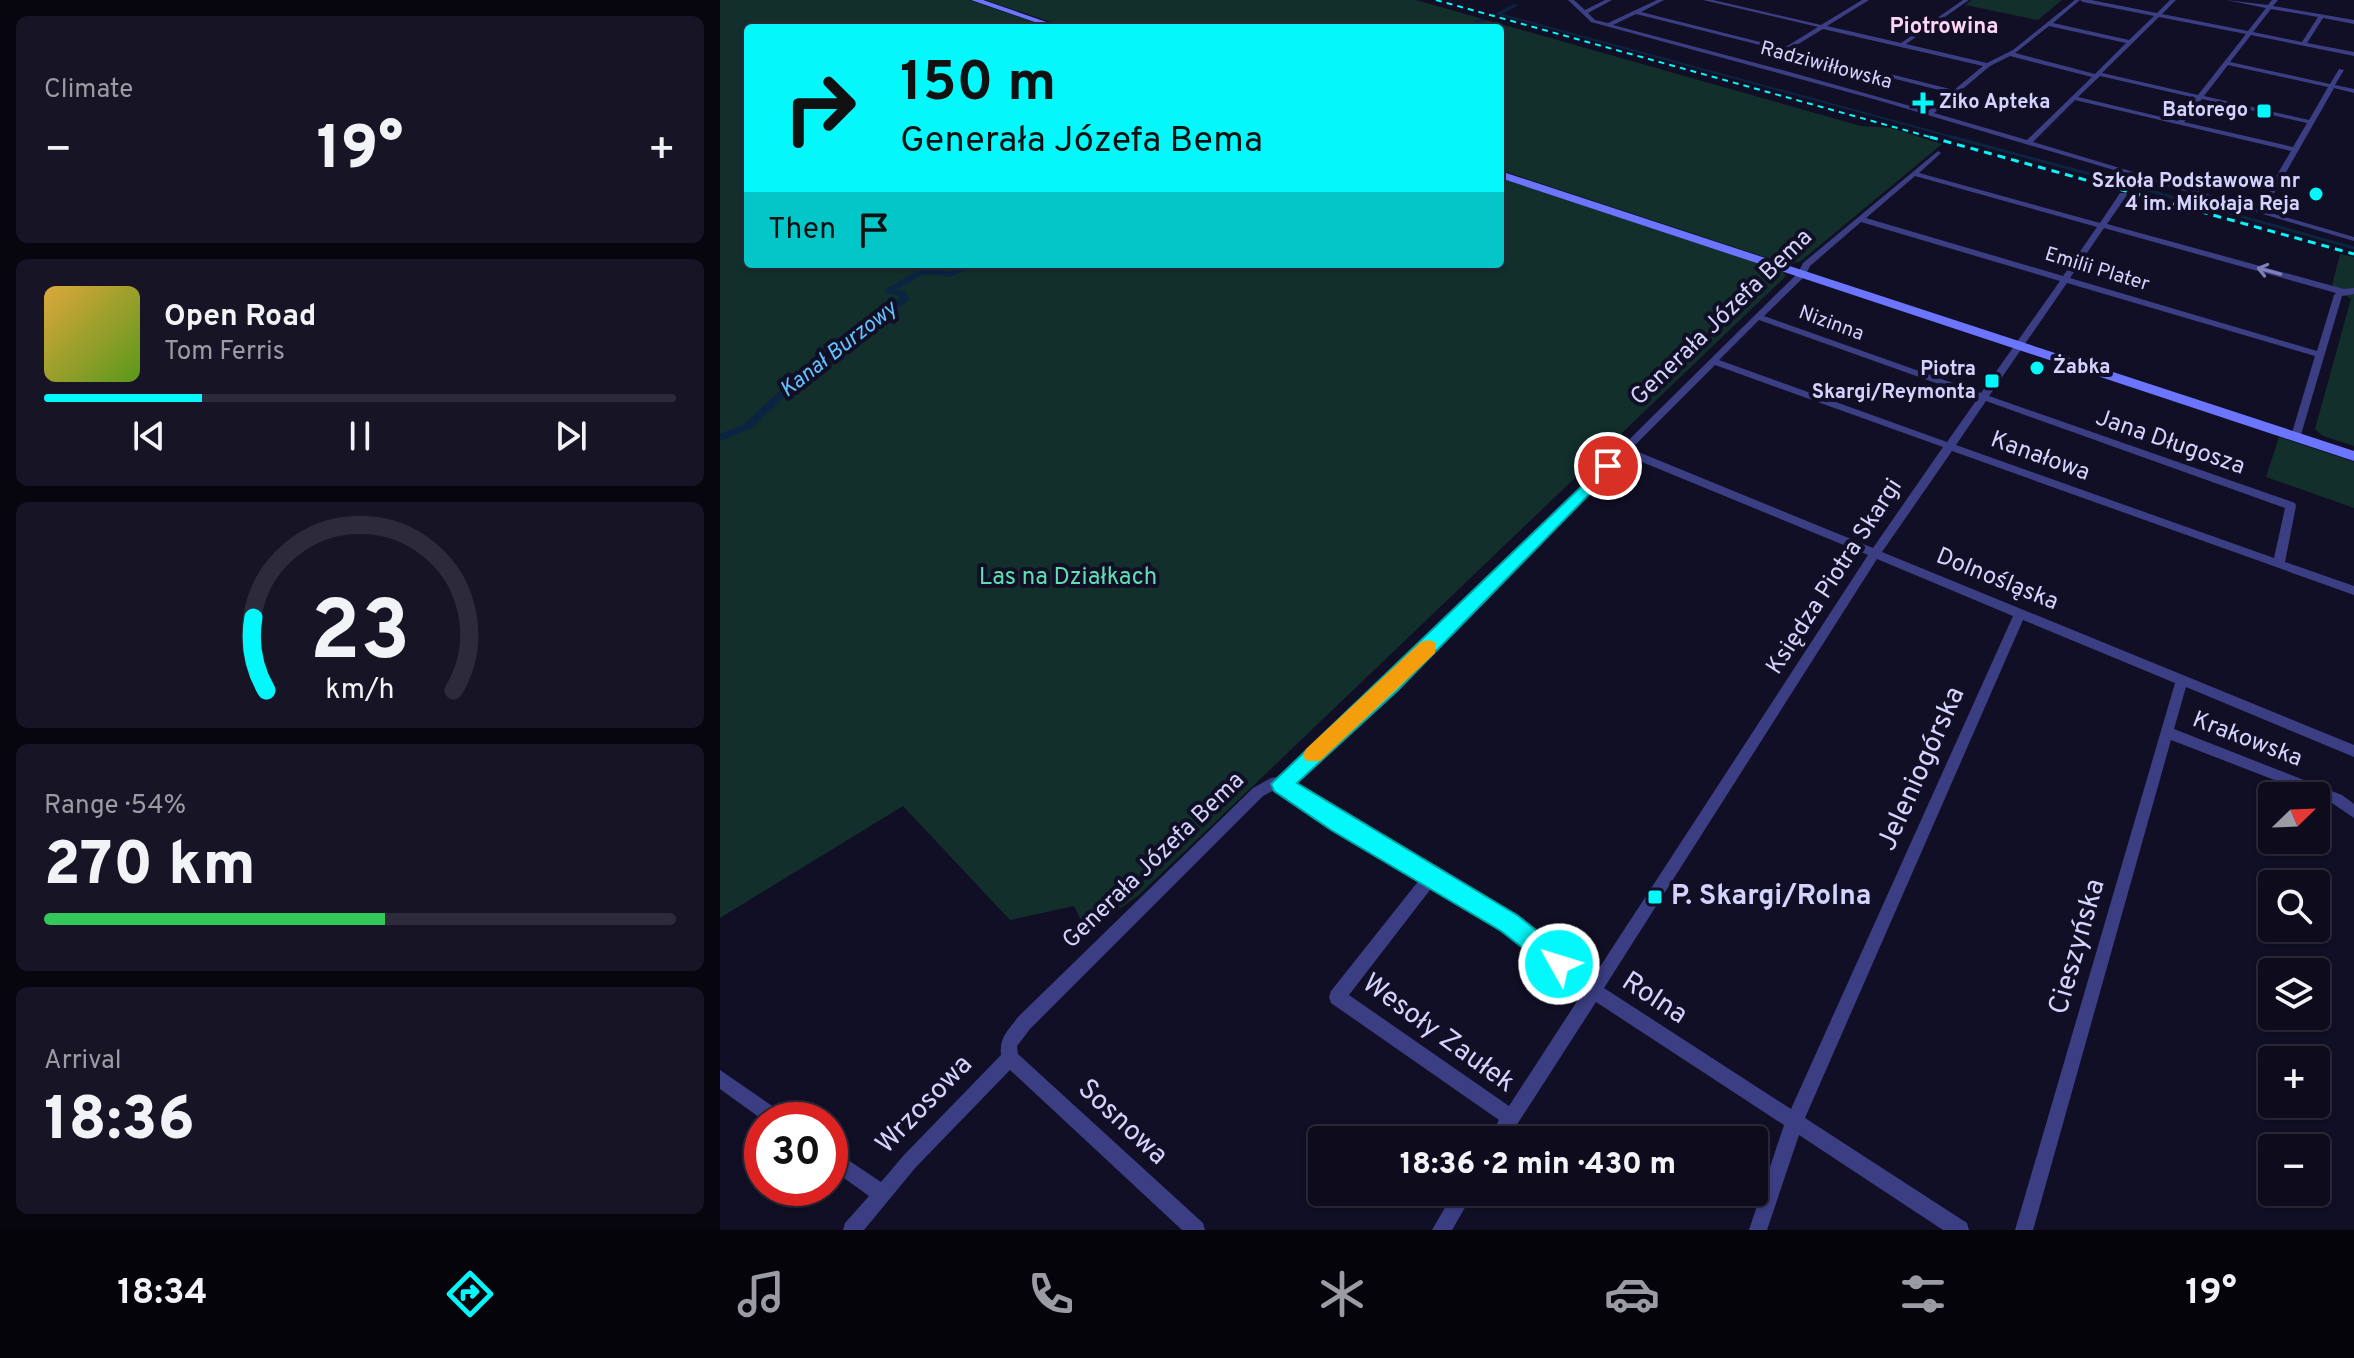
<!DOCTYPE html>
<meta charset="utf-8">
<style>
:root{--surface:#0d0b1c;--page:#161425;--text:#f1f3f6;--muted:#9a9ba3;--line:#2d2b3b;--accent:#03f8fb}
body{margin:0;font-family:Overpass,sans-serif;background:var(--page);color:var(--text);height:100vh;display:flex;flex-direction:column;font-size:30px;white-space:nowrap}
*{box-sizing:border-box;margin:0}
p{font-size:26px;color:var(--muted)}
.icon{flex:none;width:44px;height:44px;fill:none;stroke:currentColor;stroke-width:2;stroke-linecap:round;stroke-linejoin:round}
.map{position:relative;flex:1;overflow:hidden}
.panel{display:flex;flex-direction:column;gap:16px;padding:16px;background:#07060f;width:720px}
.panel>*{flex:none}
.top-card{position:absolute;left:24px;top:24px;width:760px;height:244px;border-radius:8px;box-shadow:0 2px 6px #0004,0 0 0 2px var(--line);background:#03f8fb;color:#111;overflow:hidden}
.needle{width:52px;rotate:67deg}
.controls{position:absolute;left:1538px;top:782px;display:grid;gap:16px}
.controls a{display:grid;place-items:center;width:72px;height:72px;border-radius:8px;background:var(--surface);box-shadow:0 2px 6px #0004,0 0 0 2px var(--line);font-size:40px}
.speed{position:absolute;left:24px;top:1102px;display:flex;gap:16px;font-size:40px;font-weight:700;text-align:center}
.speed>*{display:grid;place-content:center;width:104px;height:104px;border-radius:50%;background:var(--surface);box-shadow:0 2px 6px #0004,0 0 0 2px var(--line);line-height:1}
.speed .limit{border:12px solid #d22;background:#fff;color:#111}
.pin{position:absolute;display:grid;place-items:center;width:68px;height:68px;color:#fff;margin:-34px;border:4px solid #fff;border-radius:50%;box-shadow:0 2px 8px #0007}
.me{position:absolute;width:88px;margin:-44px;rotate:309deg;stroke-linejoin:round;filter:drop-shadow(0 0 6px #0008)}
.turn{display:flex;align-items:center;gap:28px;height:168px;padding:0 24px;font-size:36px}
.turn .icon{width:104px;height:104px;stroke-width:2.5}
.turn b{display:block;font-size:56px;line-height:68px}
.then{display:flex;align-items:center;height:76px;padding:0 24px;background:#0003;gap:16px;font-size:30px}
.big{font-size:60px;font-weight:800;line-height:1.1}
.panel .card{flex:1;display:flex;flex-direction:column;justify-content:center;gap:12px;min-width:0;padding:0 28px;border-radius:12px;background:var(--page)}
.panel .dial{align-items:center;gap:0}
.dial svg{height:208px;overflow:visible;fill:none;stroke:var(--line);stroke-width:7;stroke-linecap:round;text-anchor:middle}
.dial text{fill:var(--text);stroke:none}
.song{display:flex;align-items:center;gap:24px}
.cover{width:96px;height:96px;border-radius:12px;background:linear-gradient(135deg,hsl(40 70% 55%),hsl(90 70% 35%))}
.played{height:8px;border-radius:4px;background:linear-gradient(90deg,var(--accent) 25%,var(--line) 25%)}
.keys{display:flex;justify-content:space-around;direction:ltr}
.heat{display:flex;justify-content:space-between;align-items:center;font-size:44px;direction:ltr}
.charge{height:12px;border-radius:6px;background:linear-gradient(90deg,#34c759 54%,var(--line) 0)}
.trip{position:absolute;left:588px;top:1126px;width:460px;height:80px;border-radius:8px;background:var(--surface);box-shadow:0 2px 6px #0004,0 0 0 2px var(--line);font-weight:800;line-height:80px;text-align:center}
.tab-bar{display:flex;height:128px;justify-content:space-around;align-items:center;background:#05040b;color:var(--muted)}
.tab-bar .icon{width:56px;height:56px}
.tab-bar .active{color:var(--accent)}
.tab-bar b{font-size:36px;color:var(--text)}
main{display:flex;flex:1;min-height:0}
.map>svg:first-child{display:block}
</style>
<main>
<section class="panel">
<div class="card"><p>Climate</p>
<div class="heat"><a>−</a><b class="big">19°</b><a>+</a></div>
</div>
<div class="card">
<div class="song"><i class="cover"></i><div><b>Open Road</b><p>Tom Ferris</p></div></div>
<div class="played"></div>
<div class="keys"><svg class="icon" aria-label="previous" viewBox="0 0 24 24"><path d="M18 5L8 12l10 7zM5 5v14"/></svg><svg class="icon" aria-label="pause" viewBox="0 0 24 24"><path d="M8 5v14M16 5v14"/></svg><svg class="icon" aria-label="next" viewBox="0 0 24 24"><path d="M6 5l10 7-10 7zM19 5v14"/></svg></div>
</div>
<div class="card dial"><svg viewBox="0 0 100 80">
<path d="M14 69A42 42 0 1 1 86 69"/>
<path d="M14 69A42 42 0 0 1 9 41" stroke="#03f8fb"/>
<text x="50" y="56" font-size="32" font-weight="700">23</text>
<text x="50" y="72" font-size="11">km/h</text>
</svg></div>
<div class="card"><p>Range · 54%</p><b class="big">270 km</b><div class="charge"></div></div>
<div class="card"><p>Arrival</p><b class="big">18:36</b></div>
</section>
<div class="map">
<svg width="1634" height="1230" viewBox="0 0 1634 1230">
<rect width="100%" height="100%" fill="#110f25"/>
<!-- green -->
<g fill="#122f2b">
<polygon points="0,0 249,0 331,28 28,28 28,264 780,264 780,178 1062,271 1066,276 419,895 367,932 354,906 290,920 183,806 0,918"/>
<polygon points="265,0 696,0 1141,126 1171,128 1222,144 1081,261 1069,265 780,170 780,28 349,28"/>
<polygon points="1252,0 1342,0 1318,20 1245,5"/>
<polygon points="1620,254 1634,257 1634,446 1603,436 1595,429 1631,299 1612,285"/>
<polygon points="1559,437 1634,462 1634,508 1546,477"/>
</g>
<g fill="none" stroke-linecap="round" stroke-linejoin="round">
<!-- stream-far1 -->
<polyline stroke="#0b2442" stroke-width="2" points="779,14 1240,139"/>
<!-- stream -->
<g stroke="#0b2442" stroke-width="3">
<polyline points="1232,137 1400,182"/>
<polyline points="1420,188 1634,248"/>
</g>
<!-- canal -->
<g fill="#0b2442" fill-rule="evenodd">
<polygon points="794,4 799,5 780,15 775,14"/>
<polygon points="760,19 765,20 749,28 741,28"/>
<polygon points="249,264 260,264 230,277 212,274 201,276 176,290 186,292 189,299 188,301 88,374 32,428 0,441 0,434 24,424 82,370 180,298 179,296 166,293 166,289 195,272 212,269 229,272"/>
</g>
<!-- street -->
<g fill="#3b3e83" fill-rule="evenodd">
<path d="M848,0H854L865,10L885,0H892L868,13L875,20L888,23L937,0H944L921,12L1064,48L1098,27L983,0H993L1101,25L1142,0H1149L1107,26L1181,43L1243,0H1249L1186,44L1267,63L1293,50L1355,0H1371L1437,13L1450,0H1456L1442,14L1528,31L1546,8L1506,0L1548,5L1552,0H1558L1553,6L1634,20V24L1603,18L1587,43L1634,52V56L1531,35L1510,62L1610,84L1619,69L1624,70L1615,85L1634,89V93L1614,88L1544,211L1634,237V241L1157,100L871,22ZM1360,0L1363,2L1434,16L1409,40L1333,23ZM1551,9L1598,17L1582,42L1533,32ZM916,14L1231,93L1208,111L1066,71L893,25ZM1439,17L1526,34L1478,95L1382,73ZM1329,26L1406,43L1375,74L1295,53ZM1103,29L1263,66L1234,90L1070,49ZM1290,56L1372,77L1307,140L1214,113L1270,66ZM1508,65L1608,87L1589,120L1484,96ZM1380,76L1476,98L1458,121L1358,97ZM1482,99L1587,123L1573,147L1464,122ZM1355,100L1571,151L1537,209L1313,142Z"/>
<path d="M1218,151L1221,153L1220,154L1199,173L1380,223L1400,193H1406L1407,195L1387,224L1624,289L1634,288V294L1622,296L1580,438H1572L1571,436L1595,356L1347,283L1269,396L1575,503L1576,506L1565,562L1634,586V595L1232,451L1162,552L1634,745V757L1466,687L1454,729L1622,795L1634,804V818L1612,803L1596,796L1451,740L1313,1230H1295L1455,683L1303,620L1085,1118L1247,1223L1249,1230H1223L1079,1135L1047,1230H1029L1064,1125L876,1002L787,1140H768L779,1120L611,1003L609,997L611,991L700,879L591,813L556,789L543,796L310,1029L297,1046L298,1054L483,1223L485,1230H462L290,1070L196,1167L144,1230H123L125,1223L149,1196L110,1168V1148L161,1182L184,1155L281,1055C279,1037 288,1031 298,1017L533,788L551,778L559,777C738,614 906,441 1078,273L1083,263ZM1195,176L1377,227L1343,276L1146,218ZM1141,222L1340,281L1261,393L1044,316L1085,276L1090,266ZM1384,228L1616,293L1614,295L1597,351L1350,278ZM1039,320L1258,398L1227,442L999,360ZM995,365L1223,447L1153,548L911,449ZM1266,401L1565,508L1554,558L1236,445ZM905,455L1148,555L872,979L794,918L601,805L570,784L698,663ZM1157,559L1293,616L1071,1109L884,988ZM713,886L784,928L863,992L789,1106L629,995Z"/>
<polygon points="0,1070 64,1114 67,1120 43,1120 0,1089"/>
<polygon points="734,1192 754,1192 732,1230 712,1230"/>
</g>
<!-- secondary -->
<g fill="#6c75fd" fill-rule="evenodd">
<polygon points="251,0 263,0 344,28 332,28"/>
<polygon points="780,171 1634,451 1634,461 780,178"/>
</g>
<!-- rail-far1 -->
<polyline stroke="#03f8fb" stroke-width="2" stroke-dasharray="6 5" stroke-linecap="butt" points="716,0 1217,139"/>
<!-- rail -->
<polyline stroke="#03f8fb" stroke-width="3" stroke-dasharray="8 6" stroke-linecap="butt" points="1210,137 1634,254"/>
</g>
<!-- one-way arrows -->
<defs><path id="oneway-shaft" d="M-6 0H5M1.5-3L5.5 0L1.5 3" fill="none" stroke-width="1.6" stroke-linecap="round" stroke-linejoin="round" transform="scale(2)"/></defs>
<use stroke="#8081ba" href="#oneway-shaft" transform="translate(1549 271) rotate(-165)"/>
<!-- route -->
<polygon fill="#03f8fb" stroke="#02a1a3" stroke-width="2" points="888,461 895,466 893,470 677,691 577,783 797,915 848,955 851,964 848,972 839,976 781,931 611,830 554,791 551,784"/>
<!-- slow -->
<polygon fill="#f59e0b" points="708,640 715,642 715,653 600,761 586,761 583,755 586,749 701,642"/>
<!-- markers -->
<g fill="#03f8fb" stroke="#110f25" stroke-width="3">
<path d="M1199 91h8v8h8v8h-8v8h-8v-8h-8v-8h8z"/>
<rect x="1536" y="103" width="16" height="16" rx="4"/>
<circle cx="1596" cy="194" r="8"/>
<circle cx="1317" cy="368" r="8"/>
<rect x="1264" y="373" width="16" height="16" rx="4"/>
<rect x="927" y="889" width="16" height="16" rx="4"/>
</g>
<g text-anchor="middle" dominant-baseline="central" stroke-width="8" stroke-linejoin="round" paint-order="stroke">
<!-- far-street labels -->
<g font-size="20" fill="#d4d3fe" stroke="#110f25">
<text transform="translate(1106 66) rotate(15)">Radziwiłłowska</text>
<text transform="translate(1377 270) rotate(17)">Emilii Plater</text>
<text transform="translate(1111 324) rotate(20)">Nizinna</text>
</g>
<!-- far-poi labels -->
<g font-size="20" font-weight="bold" fill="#d4d3fe" stroke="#110f25" text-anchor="end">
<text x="1219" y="103" text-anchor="start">Ziko Apteka</text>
<text x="1528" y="111">Batorego</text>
<text x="1580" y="182">Szkoła Podstawowa nr<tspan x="1580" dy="23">4 im. Mikołaja Reja</tspan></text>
<text x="1333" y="368" text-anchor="start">Żabka</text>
<text x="1256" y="370">Piotra<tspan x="1256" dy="23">Skargi/Reymonta</tspan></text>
</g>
<!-- far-neighbourhood labels -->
<g font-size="22" font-weight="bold" fill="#fed5f3" stroke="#110f25">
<text x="1224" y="27">Piotrowina</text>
</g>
<!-- far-water labels -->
<g font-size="22" font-style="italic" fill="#63c3fd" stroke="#110f25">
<text transform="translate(119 350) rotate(-38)">Kanał Burzowy</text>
</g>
<!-- street labels -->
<g font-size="24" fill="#d4d3fe" stroke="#110f25">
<text transform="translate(1002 318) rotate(-44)">Generała Józefa Bema</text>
<text transform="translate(1450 443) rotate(19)">Jana Długosza</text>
<text transform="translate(1320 457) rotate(20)">Kanałowa</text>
<text transform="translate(1115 577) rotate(-57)">Księdza Piotra Skargi</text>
<text transform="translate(1277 580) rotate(22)">Dolnośląska</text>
<text transform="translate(1527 740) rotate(21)">Krakowska</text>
<text transform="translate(434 861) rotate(-44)">Generała Józefa Bema</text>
</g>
<!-- park labels -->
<g font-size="24" fill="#60deb3" stroke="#110f25">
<text x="348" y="578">Las na Działkach</text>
</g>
<!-- near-street labels -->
<g font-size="28" fill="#d4d3fe" stroke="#110f25">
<text transform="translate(1202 769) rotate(-66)">Jeleniogórska</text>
<text transform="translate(1358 947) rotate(-74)">Cieszyńska</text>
<text transform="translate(934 999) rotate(33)">Rolna</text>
<text transform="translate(718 1034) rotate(36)">Wesoły Zaułek</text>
<text transform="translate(205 1105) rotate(-46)">Wrzosowa</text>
<text transform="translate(402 1123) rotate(43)">Sosnowa</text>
</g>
<!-- near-poi labels -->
<g font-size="28" font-weight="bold" fill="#d4d3fe" stroke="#110f25" text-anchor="start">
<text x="951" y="897">P. Skargi/Rolna</text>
</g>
</g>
</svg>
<div class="controls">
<a><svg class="needle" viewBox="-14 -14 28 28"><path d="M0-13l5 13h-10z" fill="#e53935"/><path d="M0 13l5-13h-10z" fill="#9a9ba3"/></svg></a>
<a><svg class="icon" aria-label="search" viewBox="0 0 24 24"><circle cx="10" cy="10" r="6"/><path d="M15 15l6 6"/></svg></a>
<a><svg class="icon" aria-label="layers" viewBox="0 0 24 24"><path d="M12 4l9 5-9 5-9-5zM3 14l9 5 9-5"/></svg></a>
<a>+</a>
<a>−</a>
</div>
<div class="speed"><div class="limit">30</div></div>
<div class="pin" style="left:888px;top:466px;background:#d93025"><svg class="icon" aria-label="arrive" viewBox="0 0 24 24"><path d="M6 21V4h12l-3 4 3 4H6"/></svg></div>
<svg class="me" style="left:839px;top:964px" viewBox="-20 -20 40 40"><circle r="17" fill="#03f8fb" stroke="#fff" stroke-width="3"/><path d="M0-11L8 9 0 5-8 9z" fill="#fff"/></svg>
<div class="trip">18:36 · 2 min · 430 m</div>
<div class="top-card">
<div class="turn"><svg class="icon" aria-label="right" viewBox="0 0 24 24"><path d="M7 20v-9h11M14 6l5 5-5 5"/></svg><div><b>150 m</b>Generała Józefa Bema</div></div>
<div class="then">Then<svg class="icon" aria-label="arrive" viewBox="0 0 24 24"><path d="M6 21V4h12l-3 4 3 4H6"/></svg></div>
</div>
</div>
</main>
<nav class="tab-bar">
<b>18:34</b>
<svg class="icon active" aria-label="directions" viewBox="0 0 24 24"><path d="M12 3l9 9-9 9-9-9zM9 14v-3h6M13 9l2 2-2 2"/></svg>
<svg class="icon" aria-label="music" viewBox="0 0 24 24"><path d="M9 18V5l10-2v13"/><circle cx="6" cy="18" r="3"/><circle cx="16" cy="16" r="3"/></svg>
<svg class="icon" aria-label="phone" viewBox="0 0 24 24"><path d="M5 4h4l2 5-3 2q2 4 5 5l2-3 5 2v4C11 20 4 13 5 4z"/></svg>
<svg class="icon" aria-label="climate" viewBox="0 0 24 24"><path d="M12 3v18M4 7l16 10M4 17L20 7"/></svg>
<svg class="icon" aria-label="car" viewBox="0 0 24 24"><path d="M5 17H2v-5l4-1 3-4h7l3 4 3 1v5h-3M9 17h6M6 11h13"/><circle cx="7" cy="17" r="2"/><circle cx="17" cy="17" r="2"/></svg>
<svg class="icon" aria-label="filters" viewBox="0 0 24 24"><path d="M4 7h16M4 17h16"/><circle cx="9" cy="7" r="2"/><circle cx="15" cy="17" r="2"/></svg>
<b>19°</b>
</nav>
